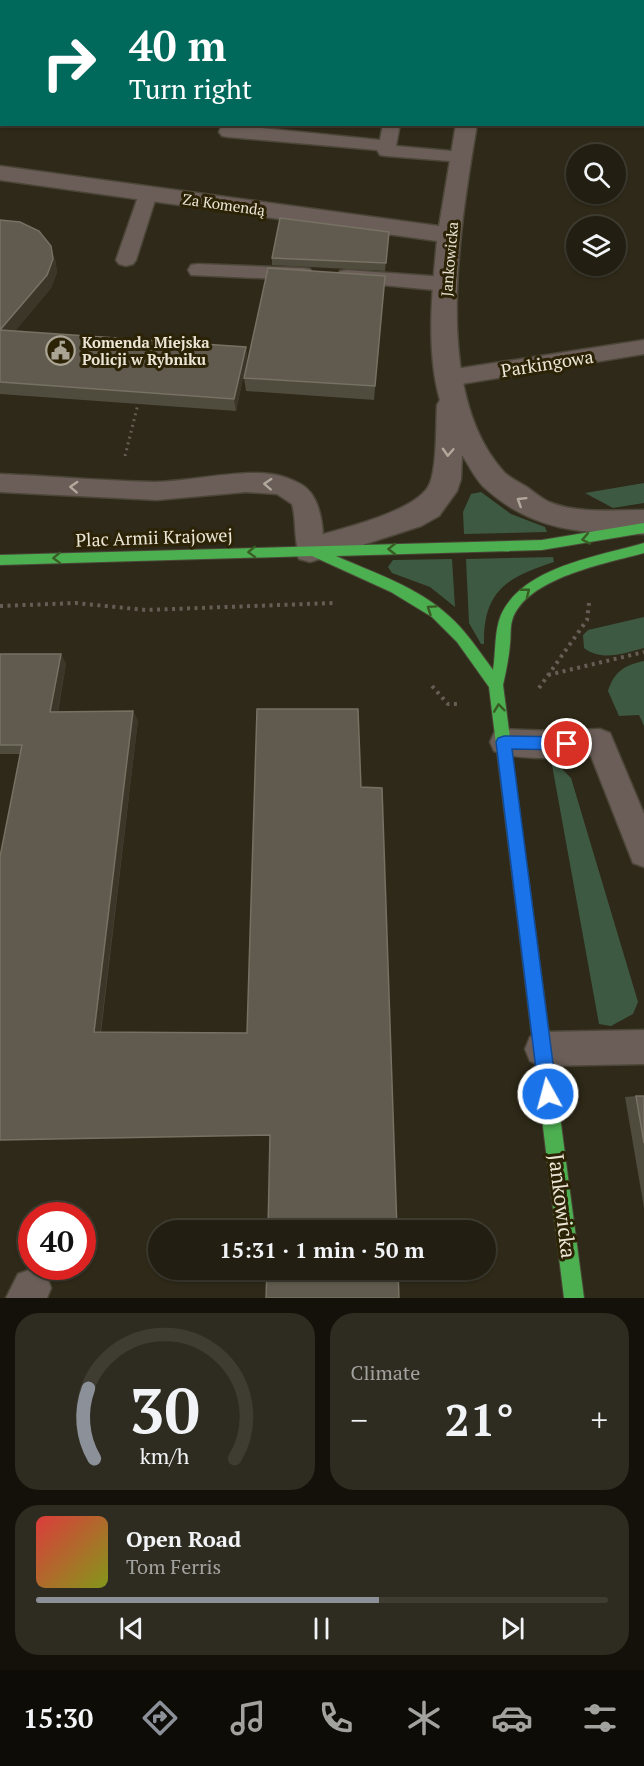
<!DOCTYPE html>
<meta charset="utf-8">
<style>
:root{--surface:#221f12;--page:#2e2c20;--text:#f1f3f6;--muted:#a2a29f;--line:#3f3d32;--accent:#8c9099}
body{margin:0;font-family:"PT Serif",serif;background:var(--page);color:var(--text);height:100vh;display:flex;flex-direction:column;font-size:22px;white-space:nowrap}
*{box-sizing:border-box;margin:0}
p{font-size:20px;color:var(--muted)}
.icon{flex:none;width:33px;height:33px;fill:none;stroke:currentColor;stroke-width:2;stroke-linecap:round;stroke-linejoin:round}
.map{position:relative;height:1298px;overflow:hidden}
.panel{display:flex;flex-direction:column;gap:15px;padding:15px;background:#13110a;flex:1}
.panel>*{flex:none}
.banner{position:absolute;left:0px;top:0px;width:645px;height:126px;box-shadow:0 2px 4px #0004,0 0 0 2px var(--line);background:#00695c;color:#fff;overflow:hidden}
.buttons{position:absolute;left:566px;top:144px;display:grid;gap:12px}
.buttons a{display:grid;place-items:center;width:60px;height:60px;border-radius:50%;background:var(--surface);box-shadow:0 2px 4px #0004,0 0 0 2px var(--line);font-size:30px}
.speed{position:absolute;left:18px;top:1202px;display:flex;gap:12px;font-size:30px;font-weight:700;text-align:center}
.speed>*{display:grid;place-content:center;width:78px;height:78px;border-radius:50%;background:var(--surface);box-shadow:0 2px 4px #0004,0 0 0 2px var(--line);line-height:1}
.speed .limit{border:9px solid #d22;background:#fff;color:#111}
.pin{position:absolute;display:grid;place-items:center;width:51px;height:51px;color:#fff;margin:-26px;border:3px solid #fff;border-radius:50%;box-shadow:0 2px 6px #0007}
.me{position:absolute;width:66px;margin:-33px;rotate:353deg;stroke-linejoin:round;filter:drop-shadow(0 0 4px #0008)}
.turn{display:flex;align-items:center;gap:21px;height:126px;padding:0 30px;font-size:27px}
.turn .icon{width:78px;height:78px;stroke-width:2.5}
.turn b{display:block;font-size:42px;line-height:51px}
.big{font-size:45px;font-weight:600;line-height:1.1}
.panel .card{flex:1;display:flex;flex-direction:column;justify-content:center;gap:9px;min-width:0;padding:0 21px;border-radius:24px;background:var(--page)}
.panel .dial{align-items:center;gap:0}
.dial svg{height:156px;overflow:visible;fill:none;stroke:var(--line);stroke-width:7;stroke-linecap:round;text-anchor:middle}
.dial text{fill:var(--text);stroke:none}
.song{display:flex;align-items:center;gap:18px}
.cover{width:72px;height:72px;border-radius:9px;background:linear-gradient(135deg,hsl(0 70% 55%),hsl(70 70% 35%))}
.played{height:6px;border-radius:3px;background:linear-gradient(90deg,var(--accent) 60%,var(--line) 60%)}
.keys{display:flex;justify-content:space-around;direction:ltr}
.heat{display:flex;justify-content:space-between;align-items:center;font-size:33px;direction:ltr}
.panel .tiles{flex:1;display:grid;gap:15px;grid-template-columns:1fr 1fr}
.card:last-child{grid-column:span 2}
.trip{position:absolute;left:148px;top:1220px;width:348px;height:60px;border-radius:30px;background:var(--surface);box-shadow:0 2px 4px #0004,0 0 0 2px var(--line);font-weight:600;line-height:60px;text-align:center}
.menu{display:flex;height:96px;justify-content:space-around;align-items:center;background:#0e0c07;color:var(--muted)}
.menu .icon{width:42px;height:42px}
.menu .active{color:var(--accent)}
.menu b{font-size:27px;color:var(--text)}
.map>svg:first-child{display:block}
</style>
<div class="map">
<svg width="644" height="1298" viewBox="0 0 644 1298">
<rect width="100%" height="100%" fill="#2e2918"/>
<!-- green -->
<g fill="#3e5942">
<polygon points="644,483 644,503 613,508 585,493"/>
<polygon points="481,492 511,514 545,527 547,532 464,534 463,512 471,494"/>
<path d="M553,557L554,562C508,577 483,590 484,644H481L469,623L466,559Z"/>
<polygon points="452,559 455,607 430,587 392,573 388,567 393,560"/>
<path d="M644,617V648C624,653 602,662 584,648L583,635L588,630Z"/>
<path d="M644,661V726L639,715L619,716L608,691C614,672 624,665 644,661Z"/>
<polygon points="552,765 562,769 571,778 638,1002 633,1014 611,1026 599,1024"/>
</g>
<g fill="none" stroke-linecap="round" stroke-linejoin="round">
<defs>
<g id="lane">
<polygon points="222,124 380,140 383,124 400,124 396,146 462,152 468,153 471,157 468,161 462,162 386,156 380,155 377,150 228,137 222,136 219,132"/>
<polygon points="148,188 155,190 157,194 136,260 133,264 126,266 119,264 116,260 139,194 141,190"/>
<polygon points="198,264 303,268 310,269 313,274 310,279 303,280 191,275 188,270 191,265"/>
<polygon points="347,270 445,277 452,279 455,284 452,289 445,291 340,281 337,276 340,271"/>
<polygon points="644,340 644,354 449,386 441,383 438,378 441,373 449,370"/>
<path d="M0,474C52,476 104,481 155,482C193,482 252,465 287,478C295,481 305,485 310,492C322,506 327,542 319,557L310,560L301,557C293,542 297,521 292,504L277,494L246,492L157,500L0,492Z"/>
<path d="M504,729L551,731L600,729L610,733L644,814V867L633,863L591,756C561,757 523,762 494,751L490,742L494,733Z"/>
<polygon points="644,1030 644,1064 542,1066 530,1061 525,1049 530,1037 542,1032"/>
<polygon points="32,1269 46,1274 51,1288 47,1298 6,1298 18,1274"/>
</g>
<g id="street">
<polygon points="479,0 497,0 478,2"/>
<polygon points="632,0 644,0 644,7 644,2"/>
<path d="M456,124H477C461,222 430,391 504,472C510,478 519,482 527,487C534,492 541,498 549,502C578,514 614,510 644,510V534C583,533 534,532 486,489C476,481 469,465 462,455L461,479L457,491L439,516L421,526L310,562L299,559L295,550L299,541C330,531 419,513 430,483C437,465 436,425 437,405L440,400C426,352 432,290 437,241L0,180V166L439,226Z"/>
</g>
<path id="fast" d="M644,523V533L542,550L336,556C374,573 418,587 449,616C466,631 479,651 493,670C496,653 494,631 501,615C522,567 599,556 644,543V553C608,563 524,578 512,621C510,628 511,636 510,644C509,658 506,671 503,685L584,1298H564L489,687L457,642L432,617L391,592L312,556L0,565V555L542,540Z"/>
</defs>
<!-- lane casing -->
<use href="#lane" stroke="#4b4638" stroke-width="3"/>
<!-- street casing -->
<use href="#street" stroke="#4b4638" stroke-width="3"/>
<!-- fast casing -->
<use href="#fast" stroke="#4b4638" stroke-width="2"/>
<!-- path-far1 -->
<polyline stroke="#665d55" stroke-width="3" stroke-dasharray="2 4" stroke-linecap="butt" points="125,456 138,404"/>
<!-- path -->
<g stroke="#665d55" stroke-width="4" stroke-dasharray="3 4.5" stroke-linecap="butt">
<polyline points="0,606 76,603 146,610 333,603"/>
<polyline points="548,675 644,652"/>
<polyline points="432,686 448,704 458,704"/>
<polyline points="539,688 587,620 589,603"/>
</g>
<!-- lane -->
<use href="#lane" fill="#6b5e58" fill-rule="evenodd"/>
<!-- street -->
<use href="#street" fill="#6b5e58" fill-rule="evenodd"/>
<!-- fast -->
<use href="#fast" fill="#4caf50" fill-rule="evenodd"/>
</g>
<!-- wall -->
<g fill="#4f4b3d">
<polygon points="0,220 55,259 57,272 51,288 15,331 246,347 247,359 236,411 0,394"/>
<polygon points="389,232 385,271 272,265 272,258"/>
<polygon points="385,276 374,400 246,391 244,378"/>
<polygon points="0,654 61,654 66,664 58,712 138,720 101,1032 270,1135 0,1140 20,754 0,754"/>
<polygon points="636,1096 644,1096 644,1208 625,1097"/>
</g>
<!-- shaded-wall -->
<g fill="#3b3628">
<polygon points="51,246 55,259 57,272 51,288 5,343 0,330"/>
<polygon points="246,347 247,359 236,411 234,399"/>
<polygon points="61,654 66,664 56,721 50,712"/>
<polygon points="133,711 138,720 100,1035 94,1032"/>
</g>
<!-- building -->
<g fill="#605b4e" stroke="#767163" stroke-width="1.5">
<polygon points="330,0 374,0 373,2 329,2"/>
<polygon points="280,218 389,232 386,263 272,258"/>
<polygon points="0,220 20,222 39,231 51,246 53,259 47,275 0,330 246,347 234,399 0,382"/>
<polygon points="268,268 385,276 375,386 244,378"/>
<polygon points="0,654 61,654 50,712 133,711 94,1032 247,1033 257,709 358,709 361,787 382,788 397,1230 268,1230 270,1135 0,1140 0,857 22,745 0,745"/>
<polygon points="636,1096 644,1096 644,1143"/>
<polygon points="267,1269 398,1269 399,1298 266,1298"/>
</g>
<!-- one-way arrows -->
<defs><path id="oneway-chevron" d="M-2-3.5L2.5 0L-2 3.5" fill="none" stroke-width="1.6" stroke-linecap="round" stroke-linejoin="round" transform="scale(1.5)"/></defs>
<g stroke="#b2a99d">
<use href="#oneway-chevron" transform="translate(448 452) rotate(93)"/>
<use href="#oneway-chevron" transform="translate(268 484) rotate(-177)"/>
<use href="#oneway-chevron" transform="translate(74 487) rotate(-177)"/>
<use href="#oneway-chevron" transform="translate(521 501) rotate(-148)"/>
</g>
<g stroke="#395b24">
<use href="#oneway-chevron" transform="translate(586 539) rotate(169)"/>
<use href="#oneway-chevron" transform="translate(392 549) rotate(179)"/>
<use href="#oneway-chevron" transform="translate(252 552) rotate(178)"/>
<use href="#oneway-chevron" transform="translate(57 558) rotate(178)"/>
<use href="#oneway-chevron" transform="translate(526 592) rotate(-38)"/>
<use href="#oneway-chevron" transform="translate(431 609) rotate(-146)"/>
<use href="#oneway-chevron" transform="translate(499 708) rotate(-97)"/>
</g>
<!-- route -->
<polygon fill="#1a73e8" stroke="#114b97" stroke-width="1.5" points="504,736 567,737 572,739 575,744 572,748 567,750 512,749 557,1094 554,1100 548,1103 542,1100 539,1094 496,742 498,738"/>
<!-- icons -->
<defs>
<symbol id="civic-ring" viewBox="-11 -11 22 22"><circle r="9.5" fill="#2c2306" stroke="#aaa494" stroke-width="1.5"/><path d="M-.6-6.5H3V-4.5H.6V-3L4-1V1h2V6H-6V1h2V-1L-.6-3ZM-1.2 2.5V6h2.4V2.5Z" fill="#aaa494"/></symbol>
</defs>
<g fill-rule="evenodd">
<use href="#civic-ring" x="44" y="334" width="33" height="33"/>
</g>
<g text-anchor="middle" dominant-baseline="central" stroke-width="6" stroke-linejoin="round" paint-order="stroke">
<!-- far-street labels -->
<g font-size="15" fill="#ece6d6" stroke="#2c2306">
<text transform="translate(224 204) rotate(8)">Za Komendą</text>
<text transform="translate(449 259) rotate(-85)">Jankowicka</text>
</g>
<!-- far-poi labels -->
<g font-size="15" font-weight="bold" fill="#ece6d6" stroke="#2c2306" text-anchor="start">
<text x="82" y="342">Komenda Miejska<tspan x="82" dy="17">Policji w Rybniku</tspan></text>
</g>
<!-- street labels -->
<g font-size="18" fill="#ece6d6" stroke="#2c2306">
<text transform="translate(547 363) rotate(-9)">Parkingowa</text>
<text transform="translate(154 537) rotate(-2)">Plac Armii Krajowej</text>
</g>
<!-- near-street labels -->
<g font-size="21" fill="#ece6d6" stroke="#2c2306">
<text transform="translate(563 1206) rotate(83)">Jankowicka</text>
</g>
</g>
</svg>
<div class="buttons">
<a><svg class="icon" aria-label="search" viewBox="0 0 24 24"><circle cx="10" cy="10" r="6"/><path d="M15 15l6 6"/></svg></a>
<a><svg class="icon" aria-label="layers" viewBox="0 0 24 24"><path d="M12 4l9 5-9 5-9-5zM3 14l9 5 9-5"/></svg></a>
</div>
<div class="speed"><div class="limit">40</div></div>
<div class="pin" style="left:567px;top:744px;background:#d93025"><svg class="icon" aria-label="arrive" viewBox="0 0 24 24"><path d="M6 21V4h12l-3 4 3 4H6"/></svg></div>
<svg class="me" style="left:548px;top:1094px" viewBox="-20 -20 40 40"><circle r="17" fill="#1a73e8" stroke="#fff" stroke-width="3"/><path d="M0-11L8 9 0 5-8 9z" fill="#fff"/></svg>
<div class="trip">15:31 · 1 min · 50 m</div>
<div class="banner">
<div class="turn"><svg class="icon" aria-label="right" viewBox="0 0 24 24"><path d="M7 20v-9h11M14 6l5 5-5 5"/></svg><div><b>40 m</b>Turn right</div></div>
</div>
</div>
<section class="panel">
<div class="tiles">
<div class="card dial"><svg viewBox="0 0 100 80">
<path d="M14 69A42 42 0 1 1 86 69"/>
<path d="M14 69A42 42 0 0 1 11 33" stroke="#8c9099"/>
<text x="50" y="56" font-size="32" font-weight="700">30</text>
<text x="50" y="72" font-size="11">km/h</text>
</svg></div>
<div class="card"><p>Climate</p>
<div class="heat"><a>−</a><b class="big">21°</b><a>+</a></div>
</div>
<div class="card">
<div class="song"><i class="cover"></i><div><b>Open Road</b><p>Tom Ferris</p></div></div>
<div class="played"></div>
<div class="keys"><svg class="icon" aria-label="previous" viewBox="0 0 24 24"><path d="M18 5L8 12l10 7zM5 5v14"/></svg><svg class="icon" aria-label="pause" viewBox="0 0 24 24"><path d="M8 5v14M16 5v14"/></svg><svg class="icon" aria-label="next" viewBox="0 0 24 24"><path d="M6 5l10 7-10 7zM19 5v14"/></svg></div>
</div>
</div>
</section>
<nav class="menu">
<b>15:30</b>
<svg class="icon active" aria-label="directions" viewBox="0 0 24 24"><path d="M12 3l9 9-9 9-9-9zM9 14v-3h6M13 9l2 2-2 2"/></svg>
<svg class="icon" aria-label="music" viewBox="0 0 24 24"><path d="M9 18V5l10-2v13"/><circle cx="6" cy="18" r="3"/><circle cx="16" cy="16" r="3"/></svg>
<svg class="icon" aria-label="phone" viewBox="0 0 24 24"><path d="M5 4h4l2 5-3 2q2 4 5 5l2-3 5 2v4C11 20 4 13 5 4z"/></svg>
<svg class="icon" aria-label="climate" viewBox="0 0 24 24"><path d="M12 3v18M4 7l16 10M4 17L20 7"/></svg>
<svg class="icon" aria-label="car" viewBox="0 0 24 24"><path d="M5 17H2v-5l4-1 3-4h7l3 4 3 1v5h-3M9 17h6M6 11h13"/><circle cx="7" cy="17" r="2"/><circle cx="17" cy="17" r="2"/></svg>
<svg class="icon" aria-label="filters" viewBox="0 0 24 24"><path d="M4 7h16M4 17h16"/><circle cx="9" cy="7" r="2"/><circle cx="15" cy="17" r="2"/></svg>
</nav>
